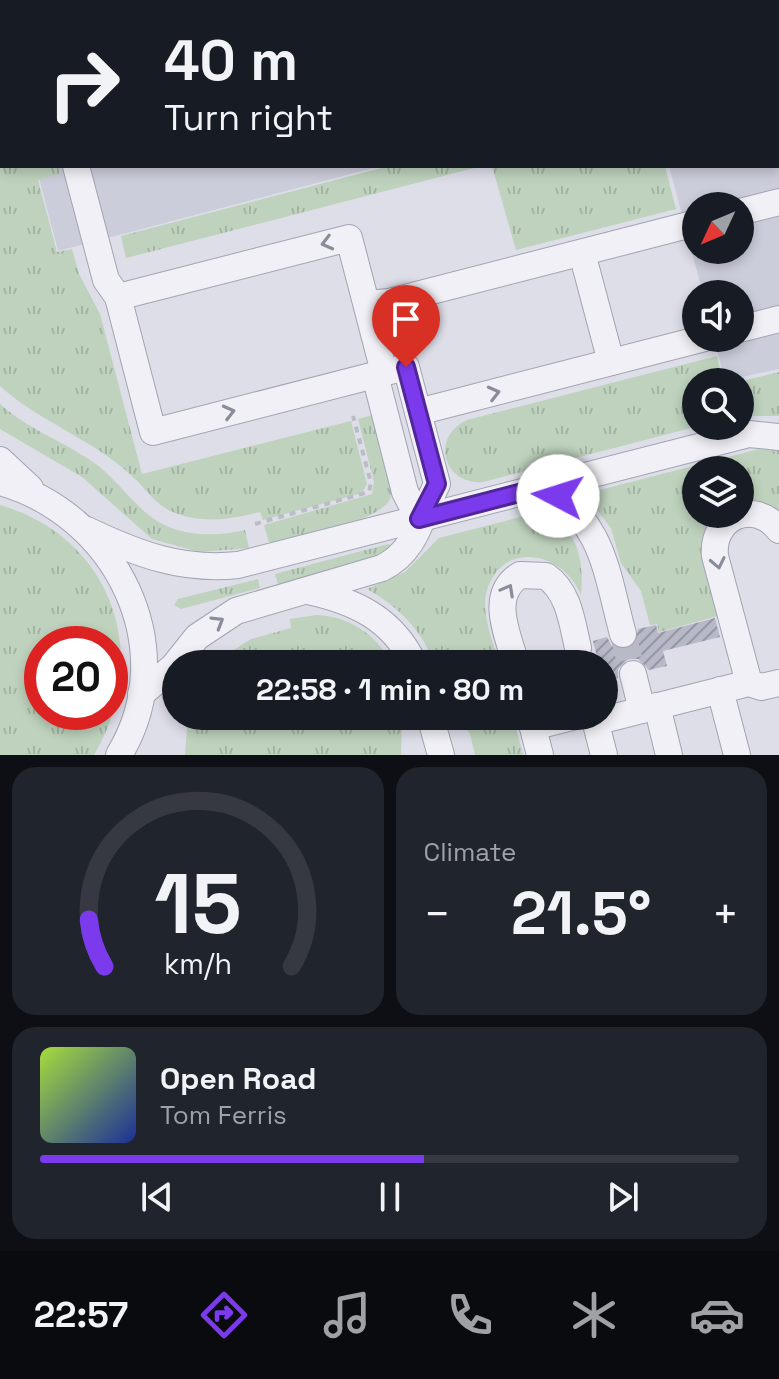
<!DOCTYPE html>
<meta charset="utf-8">
<style>
:root{--surface:#171b24;--page:#20242c;--text:#f1f3f6;--muted:#9ea1a6;--line:#363941;--accent:#7c3aed}
body{margin:0;font-family:"Space Grotesk",sans-serif;background:var(--page);color:var(--text);height:100vh;display:flex;flex-direction:column;font-size:30px;white-space:nowrap}
*{box-sizing:border-box;margin:0}
p{font-size:26px;color:var(--muted)}
.icon{flex:none;width:44px;height:44px;fill:none;stroke:currentColor;stroke-width:2;stroke-linecap:round;stroke-linejoin:round}
.map{position:relative;height:755px;overflow:hidden}
.details{display:flex;flex-direction:column;gap:12px;padding:12px;background:#0d0f14;flex:1}
.details>*{flex:none}
.hud{position:absolute;left:0px;top:0px;width:780px;height:168px;box-shadow:0 4px 12px #0003;background:#171b24;color:var(--text);overflow:hidden}
.needle{width:52px;rotate:226deg}
.fabs{position:absolute;left:682px;top:192px;display:grid;gap:16px}
.fabs a{display:grid;place-items:center;width:72px;height:72px;border-radius:50%;background:var(--surface);box-shadow:0 4px 12px #0003;font-size:40px}
.speed{position:absolute;left:24px;top:626px;display:flex;gap:16px;font-size:40px;font-weight:700;text-align:center}
.speed>*{display:grid;place-content:center;width:104px;height:104px;border-radius:50%;background:var(--surface);box-shadow:0 4px 12px #0003;line-height:1}
.speed .limit{border:12px solid #d22;background:#fff;color:#111}
.pin{position:absolute;display:grid;place-items:center;width:68px;height:68px;color:#fff;margin:-82px -34px;border-radius:50% 50% 50% 0;rotate:-45deg;box-shadow:0 0 8px #0007}
.pin .icon{rotate:45deg}
.me{position:absolute;width:88px;margin:-44px;rotate:275deg;stroke-linejoin:round;filter:drop-shadow(0 0 6px #0008)}
.turn{display:flex;align-items:center;gap:28px;height:168px;padding:0 32px;font-size:36px}
.turn .icon{width:104px;height:104px;stroke-width:2.5}
.turn b{display:block;font-size:56px;line-height:68px}
.big{font-size:60px;font-weight:800;line-height:1.1}
.details .widget{flex:1;display:flex;flex-direction:column;justify-content:center;gap:12px;min-width:0;padding:0 28px;border-radius:24px;background:var(--page)}
.details .dial{align-items:center;gap:0}
.dial svg{height:208px;overflow:visible;fill:none;stroke:var(--line);stroke-width:7;stroke-linecap:round;text-anchor:middle}
.dial text{fill:var(--text);stroke:none}
.song{display:flex;align-items:center;gap:24px}
.cover{width:96px;height:96px;border-radius:12px;background:linear-gradient(135deg,hsl(80 70% 55%),hsl(230 70% 35%))}
.played{height:8px;border-radius:4px;background:linear-gradient(90deg,var(--accent) 55%,var(--line) 55%)}
.keys{display:flex;justify-content:space-around;direction:ltr}
.heat{display:flex;justify-content:space-between;align-items:center;font-size:44px;direction:ltr}
.details .tiles{flex:1;display:grid;gap:12px;grid-template-columns:1fr 1fr}
.widget:last-child{grid-column:span 2}
.trip{position:absolute;left:162px;top:650px;width:456px;height:80px;border-radius:40px;background:var(--surface);box-shadow:0 4px 12px #0003;font-weight:800;line-height:80px;text-align:center}
.dock{display:flex;height:128px;justify-content:space-around;align-items:center;background:#090b0e;color:var(--muted)}
.dock .icon{width:56px;height:56px}
.dock .selected{color:var(--accent)}
.dock b{font-size:36px;color:var(--text)}
.map>svg:first-child{display:block}
</style>
<div class="map">
<svg width="779" height="755" viewBox="0 0 779 755">
<defs>
<pattern id="grass-tufts" width="24" height="20" patternUnits="userSpaceOnUse" patternTransform="scale(2)"><rect width="24" height="20" fill="#bed2bd"/><path d="M3 7l-1-3M5 7V3M7 7l1-3M15 17l-1-3M17 17v-4M19 17l1-3" fill="none" stroke="#a3b4a4"/></pattern>
<pattern id="building-hatch" width="6" height="6" patternUnits="userSpaceOnUse" patternTransform="scale(2)"><rect width="6" height="6" fill="#b7b9c8"/><path d="M-1 1l2-2M0 6l6-6M5 7l2-2" fill="none" stroke="#9596a4"/></pattern>
</defs>
<rect width="100%" height="100%" fill="#dddee8"/>
<!-- built -->
<g fill="#cbcdda" fill-rule="evenodd">
<path d="M0,0H779V369L725,381L714,338H740V294H703L669,166H778V2ZM696,206H740V250H696Z"/>
<polygon points="36,166 381,166 58,251"/>
</g>
<!-- grass -->
<g fill="url(#grass-tufts)" fill-rule="evenodd">
<path d="M0,0L15,2H2V166H58L60,174L38,180L57,252L72,249L79,274L100,314L142,474L351,421L367,484L362,493L263,520L260,512C230,519 205,524 175,513C156,506 147,490 133,477C93,439 41,423 0,386Z"/>
<polygon points="389,166 482,166 126,258 121,236"/>
<polygon points="492,166 665,166 676,209 516,250"/>
<path d="M717,356L723,382H696V426H699L483,482C443,485 430,437 467,420Z"/>
<polygon points="779,372 779,416 740,416 738,382"/>
<path d="M0,404C28,429 60,440 90,460C116,477 131,503 154,519C179,537 217,537 245,530L249,548L199,552L152,539L82,477L0,429Z"/>
<path d="M376,414C380,433 395,476 392,494C387,523 295,536 269,543L264,525L372,494L374,482L358,419Z"/>
<path d="M759,449L779,451V511L757,500L740,501V470H696V514H715C689,543 709,583 718,616L659,632L657,624L650,625L641,591L621,563L611,528L590,501L588,493Z"/>
<path d="M0,505C113,538 153,656 94,755H0ZM42,644H110V712H42Z"/>
<path d="M528,515C575,516 585,555 581,595C564,552 503,539 487,590C480,613 494,642 499,664H434C423,630 397,606 367,589L405,572L439,538Z"/>
<polygon points="388,544 393,547 380,557 278,584 275,574"/>
<polygon points="258,579 260,588 181,609 174,605 178,599"/>
<path d="M316,615C348,616 377,634 392,664H212L251,639L291,628L290,619Z"/>
<polygon points="188,716 402,716 401,755 185,755"/>
<polygon points="459,716 513,716 523,755 475,755 470,734"/>
</g>
<!-- building -->
<polygon fill="url(#building-hatch)" points="715,618 720,637 663,651 667,666 649,670 638,659 628,659 618,669 618,678 604,682 604,664 599,664 593,641 607,637 612,646 626,650 635,645 638,629 656,625 658,633"/>
<g fill="none" stroke-linecap="round" stroke-linejoin="round">
<!-- minor-tunnel -->
<polyline stroke="#b8bac6" stroke-width="26" stroke-dasharray="26 13" stroke-linecap="butt" points="623,634 633,674"/>
<defs>
<g id="minor">
<polyline points="32,0 32,2"/>
<polyline points="254,2 261,0"/>
<path d="M76,166L106,280L118,297L153,432L406,367L437,484C421,516 417,551 382,568L236,611L197,637L173,667L141,694"/>
<polyline points="740,212 779,202"/>
<polyline points="582,253 611,362"/>
<polyline points="118,297 349,238 384,372"/>
<polyline points="367,304 389,302 696,223"/>
<polyline points="740,329 779,319"/>
<polyline points="375,375 405,492 419,519"/>
<polyline points="418,412 705,338"/>
<polyline points="0,460 30,488"/>
<path d="M0,482C115,514 184,647 119,755"/>
<path d="M542,487C604,520 606,572 623,634"/>
<path d="M87,530C137,554 182,571 238,565L749,434L779,437"/>
<path d="M308,591C355,601 393,619 414,664"/>
<path d="M516,664C508,635 488,595 520,575L546,576C569,592 572,622 578,648"/>
<polyline points="633,674 642,710"/>
<path d="M749,683L715,556C711,517 754,498 779,530"/>
<polyline points="720,690 737,755"/>
<polyline points="657,706 669,755"/>
<polyline points="430,716 441,755"/>
<polyline points="530,716 540,755"/>
<polyline points="594,716 604,755"/>
<polyline points="595,722 749,683 761,687 779,683"/>
<polyline points="533,727 576,716"/>
</g>
</defs>
<!-- minor casing -->
<use href="#minor" stroke="#a2a4b2" stroke-width="28"/>
<!-- path -->
<polyline stroke="#bbbcc6" stroke-width="4" stroke-dasharray="6 6" stroke-linecap="butt" points="255,524 369,492 371,483 353,416"/>
<!-- minor -->
<use href="#minor" stroke="#f0f0f6" stroke-width="26"/>
</g>
<!-- one-way arrows -->
<defs><path id="oneway-chevron" d="M-2-3.5L2.5 0L-2 3.5" fill="none" stroke-width="1.6" stroke-linecap="round" stroke-linejoin="round" transform="scale(2)"/></defs>
<g stroke="#8a8c9a">
<use href="#oneway-chevron" transform="translate(327 243) rotate(166)"/>
<use href="#oneway-chevron" transform="translate(494 393) rotate(-14)"/>
<use href="#oneway-chevron" transform="translate(229 412) rotate(-14)"/>
<use href="#oneway-chevron" transform="translate(718 563) rotate(78)"/>
<use href="#oneway-chevron" transform="translate(508 590) rotate(-61)"/>
<use href="#oneway-chevron" transform="translate(218 622) rotate(-31)"/>
</g>
<g fill="none" stroke-linecap="round" stroke-linejoin="round">
<defs>
<polyline id="route" points="406,367 437,484 419,519 542,487 558,496"/>
</defs>
<!-- route casing -->
<use href="#route" stroke="#51269a" stroke-width="20"/>
<!-- route -->
<use href="#route" stroke="#7c3aed" stroke-width="14"/>
</g>
</svg>
<div class="fabs">
<a><svg class="needle" viewBox="-14 -14 28 28"><path d="M0-13l5 13h-10z" fill="#e53935"/><path d="M0 13l5-13h-10z" fill="#9ea1a6"/></svg></a>
<a><svg class="icon" aria-label="sound" viewBox="0 0 24 24"><path d="M4 9h4l5-4v14l-5-4H4zM17 9q2 3 0 6"/></svg></a>
<a><svg class="icon" aria-label="search" viewBox="0 0 24 24"><circle cx="10" cy="10" r="6"/><path d="M15 15l6 6"/></svg></a>
<a><svg class="icon" aria-label="layers" viewBox="0 0 24 24"><path d="M12 4l9 5-9 5-9-5zM3 14l9 5 9-5"/></svg></a>
</div>
<div class="speed"><div class="limit">20</div></div>
<div class="pin" style="left:406px;top:367px;background:#d93025"><svg class="icon" aria-label="arrive" viewBox="0 0 24 24"><path d="M6 21V4h12l-3 4 3 4H6"/></svg></div>
<svg class="me" style="left:558px;top:496px" viewBox="-20 -20 40 40"><circle r="19" fill="#fff"/><path d="M0-13L10 11 0 6-10 11z" fill="#7c3aed"/></svg>
<div class="trip">22:58 · 1 min · 80 m</div>
<div class="hud">
<div class="turn"><svg class="icon" aria-label="right" viewBox="0 0 24 24"><path d="M7 20v-9h11M14 6l5 5-5 5"/></svg><div><b>40 m</b>Turn right</div></div>
</div>
</div>
<section class="details">
<div class="tiles">
<div class="widget dial"><svg viewBox="0 0 100 80">
<path d="M14 69A42 42 0 1 1 86 69"/>
<path d="M14 69A42 42 0 0 1 8 51" stroke="#7c3aed"/>
<text x="50" y="56" font-size="32" font-weight="700">15</text>
<text x="50" y="72" font-size="11">km/h</text>
</svg></div>
<div class="widget"><p>Climate</p>
<div class="heat"><a>−</a><b class="big">21.5°</b><a>+</a></div>
</div>
<div class="widget">
<div class="song"><i class="cover"></i><div><b>Open Road</b><p>Tom Ferris</p></div></div>
<div class="played"></div>
<div class="keys"><svg class="icon" aria-label="previous" viewBox="0 0 24 24"><path d="M18 5L8 12l10 7zM5 5v14"/></svg><svg class="icon" aria-label="pause" viewBox="0 0 24 24"><path d="M8 5v14M16 5v14"/></svg><svg class="icon" aria-label="next" viewBox="0 0 24 24"><path d="M6 5l10 7-10 7zM19 5v14"/></svg></div>
</div>
</div>
</section>
<nav class="dock">
<b>22:57</b>
<svg class="icon selected" aria-label="directions" viewBox="0 0 24 24"><path d="M12 3l9 9-9 9-9-9zM9 14v-3h6M13 9l2 2-2 2"/></svg>
<svg class="icon" aria-label="music" viewBox="0 0 24 24"><path d="M9 18V5l10-2v13"/><circle cx="6" cy="18" r="3"/><circle cx="16" cy="16" r="3"/></svg>
<svg class="icon" aria-label="phone" viewBox="0 0 24 24"><path d="M5 4h4l2 5-3 2q2 4 5 5l2-3 5 2v4C11 20 4 13 5 4z"/></svg>
<svg class="icon" aria-label="climate" viewBox="0 0 24 24"><path d="M12 3v18M4 7l16 10M4 17L20 7"/></svg>
<svg class="icon" aria-label="car" viewBox="0 0 24 24"><path d="M5 17H2v-5l4-1 3-4h7l3 4 3 1v5h-3M9 17h6M6 11h13"/><circle cx="7" cy="17" r="2"/><circle cx="17" cy="17" r="2"/></svg>
</nav>
